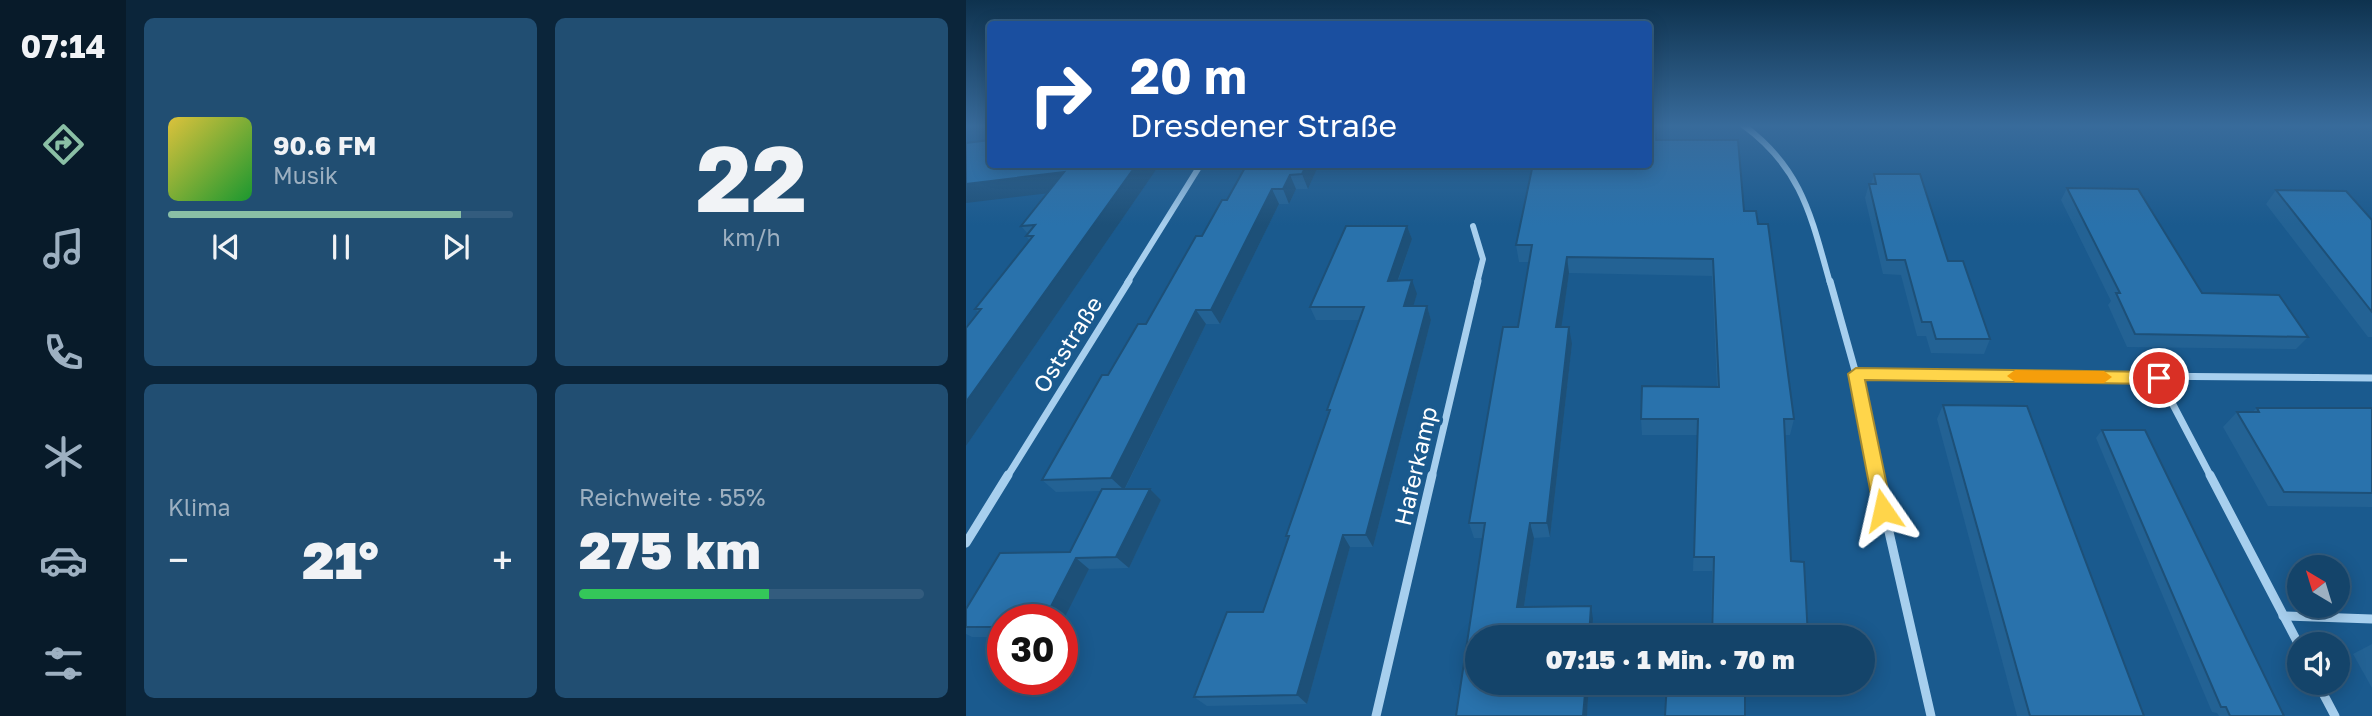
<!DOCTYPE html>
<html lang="de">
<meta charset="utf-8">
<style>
:root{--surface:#14446a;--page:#214e72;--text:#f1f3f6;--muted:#9db0c1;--line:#335c7e;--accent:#8abfa5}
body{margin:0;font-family:"Golos Text",sans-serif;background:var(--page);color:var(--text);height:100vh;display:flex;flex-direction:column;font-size:26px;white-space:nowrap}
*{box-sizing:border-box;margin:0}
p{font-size:23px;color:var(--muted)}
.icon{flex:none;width:38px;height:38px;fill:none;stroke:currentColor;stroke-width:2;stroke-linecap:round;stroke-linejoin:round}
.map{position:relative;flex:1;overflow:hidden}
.drawer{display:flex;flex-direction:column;gap:18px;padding:18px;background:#0b253a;width:840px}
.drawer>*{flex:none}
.top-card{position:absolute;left:21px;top:21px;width:665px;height:147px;border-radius:7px;box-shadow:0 4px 18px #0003,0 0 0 2px var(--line);background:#1a4fa0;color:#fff;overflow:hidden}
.needle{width:46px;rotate:322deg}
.fabs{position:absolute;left:1321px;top:555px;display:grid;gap:14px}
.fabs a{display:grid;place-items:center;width:63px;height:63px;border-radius:50%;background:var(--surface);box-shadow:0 4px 18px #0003,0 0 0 2px var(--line);font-size:35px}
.speed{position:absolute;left:21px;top:604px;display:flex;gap:14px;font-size:35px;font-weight:700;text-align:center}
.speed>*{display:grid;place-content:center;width:91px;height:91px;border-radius:50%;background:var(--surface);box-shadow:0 4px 18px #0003,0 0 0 2px var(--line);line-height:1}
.speed .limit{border:10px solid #d22;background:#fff;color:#111}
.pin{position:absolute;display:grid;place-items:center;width:60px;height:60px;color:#fff;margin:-30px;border:4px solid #fff;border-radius:50%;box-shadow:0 2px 7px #0007}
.me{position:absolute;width:77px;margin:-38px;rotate:349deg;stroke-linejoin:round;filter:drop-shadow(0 0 5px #0008)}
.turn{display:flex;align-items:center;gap:24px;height:147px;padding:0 28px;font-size:32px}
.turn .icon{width:91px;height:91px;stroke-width:2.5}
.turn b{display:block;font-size:49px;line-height:60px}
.big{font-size:52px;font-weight:800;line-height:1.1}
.drawer .tile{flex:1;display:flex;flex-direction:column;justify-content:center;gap:10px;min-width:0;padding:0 24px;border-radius:10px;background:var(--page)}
.drawer .dial{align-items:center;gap:0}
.dial b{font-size:91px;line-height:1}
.song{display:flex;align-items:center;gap:21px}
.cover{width:84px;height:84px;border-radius:10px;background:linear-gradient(135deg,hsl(50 70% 55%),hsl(130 70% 35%))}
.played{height:7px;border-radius:4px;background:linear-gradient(90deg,var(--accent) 85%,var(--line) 85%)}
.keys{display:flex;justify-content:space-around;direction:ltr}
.heat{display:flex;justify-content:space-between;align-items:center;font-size:38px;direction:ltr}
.charge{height:10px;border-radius:5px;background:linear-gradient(90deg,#34c759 55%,var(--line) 0)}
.drawer .tiles{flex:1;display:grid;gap:18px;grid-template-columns:repeat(2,1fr)}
.trip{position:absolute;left:499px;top:625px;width:410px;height:70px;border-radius:35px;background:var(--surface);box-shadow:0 4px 18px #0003,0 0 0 2px var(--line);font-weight:800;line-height:70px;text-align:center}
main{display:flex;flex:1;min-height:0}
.tabs{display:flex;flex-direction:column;width:126px;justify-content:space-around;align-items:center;background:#081b2a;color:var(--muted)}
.tabs .icon{width:49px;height:49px}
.tabs .selected{color:var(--accent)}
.tabs b{font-size:32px;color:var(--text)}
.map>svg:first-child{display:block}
</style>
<main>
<nav class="tabs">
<b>07:14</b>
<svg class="icon selected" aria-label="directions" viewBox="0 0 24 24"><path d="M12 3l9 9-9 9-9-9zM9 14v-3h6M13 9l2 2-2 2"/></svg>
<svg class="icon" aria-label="music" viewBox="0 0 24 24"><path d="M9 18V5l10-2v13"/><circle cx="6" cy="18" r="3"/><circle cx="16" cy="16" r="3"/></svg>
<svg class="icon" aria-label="phone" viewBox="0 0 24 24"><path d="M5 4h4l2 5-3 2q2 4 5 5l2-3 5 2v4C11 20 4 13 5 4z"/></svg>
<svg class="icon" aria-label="climate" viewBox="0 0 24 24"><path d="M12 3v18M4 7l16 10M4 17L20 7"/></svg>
<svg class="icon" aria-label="car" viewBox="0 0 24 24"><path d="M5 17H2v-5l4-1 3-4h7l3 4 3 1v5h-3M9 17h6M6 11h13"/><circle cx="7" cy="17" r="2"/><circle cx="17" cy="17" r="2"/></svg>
<svg class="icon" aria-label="filters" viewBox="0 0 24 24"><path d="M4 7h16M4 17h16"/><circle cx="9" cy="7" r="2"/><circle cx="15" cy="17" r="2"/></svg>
</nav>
<section class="drawer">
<div class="tiles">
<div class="tile">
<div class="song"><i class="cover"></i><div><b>90.6 FM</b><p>Musik</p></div></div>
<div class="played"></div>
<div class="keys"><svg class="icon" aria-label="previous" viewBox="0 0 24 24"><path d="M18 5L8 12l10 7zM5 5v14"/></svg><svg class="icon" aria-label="pause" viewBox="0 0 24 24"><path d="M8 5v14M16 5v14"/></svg><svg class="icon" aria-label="next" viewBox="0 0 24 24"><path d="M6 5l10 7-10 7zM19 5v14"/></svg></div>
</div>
<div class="tile dial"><b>22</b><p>km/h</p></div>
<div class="tile"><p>Klima</p>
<div class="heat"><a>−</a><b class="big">21°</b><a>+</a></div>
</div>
<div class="tile"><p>Reichweite · 55%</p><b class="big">275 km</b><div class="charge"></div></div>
</div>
</section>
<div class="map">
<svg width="1406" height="716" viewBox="0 0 1406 716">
<rect width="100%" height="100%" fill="#1a5a8e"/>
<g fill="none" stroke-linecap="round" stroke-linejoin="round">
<!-- minor-far2 -->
<g stroke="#a7cfee" stroke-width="6">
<path d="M777,125C836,168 845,216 864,283"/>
<polyline points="507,226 517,259 511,283"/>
<polyline points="161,283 235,164"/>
</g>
<!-- minor-far1 -->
<g stroke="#a7cfee" stroke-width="7">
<polyline points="864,281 890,374 910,477"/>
<polyline points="890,374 1406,378"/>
<polyline points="1193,378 1245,477"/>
<polyline points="41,477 163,281"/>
<polyline points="466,477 512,281"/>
</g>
<!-- minor -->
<g stroke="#a7cfee" stroke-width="9">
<polyline points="910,475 965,716"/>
<polyline points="1244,475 1334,647"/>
<polyline points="0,543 42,475"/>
<polyline points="1317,616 1406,619"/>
<polyline points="1351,682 1369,716"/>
<polyline points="410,716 466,475"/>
</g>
</g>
<!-- wall -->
<g fill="#236294">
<polygon points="682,125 691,125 691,140 778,211 792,224 828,419 824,435 819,435 825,561 842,637 745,637 746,571 727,571 731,435 676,435 675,419 751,387 746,276 603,273 595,327 606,344 584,537 568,538 558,607 627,619 621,716 490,716 517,538 508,538 503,523 552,327 563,262 553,262 550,245"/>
<polygon points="194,164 0,446 0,328 12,312 9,309 64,241 60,236 62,234 55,226 81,193"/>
<polygon points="281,164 353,164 342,189 330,189 323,204 313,204 254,324 240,324 159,489 184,489 195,500 163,568 123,569 96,623 96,620 37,620 37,637 6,637 0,634 0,609 104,552 135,491 90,492 76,480 142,375 180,324 236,236 261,200"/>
<polygon points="908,174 982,261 1024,339 1018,354 965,353 960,336 951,336 935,275 917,274 899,198 903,184 905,184"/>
<polygon points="1101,188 1236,293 1342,337 1330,349 1161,347 1142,305 1145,301 1095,200"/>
<polygon points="1310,190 1406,220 1406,337 1402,337 1300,204"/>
<polygon points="441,226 446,239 432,281 451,294 447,306 461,306 465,320 407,547 384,547 341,704 241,706 228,697 297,612 322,539 320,536 363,413 361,410 393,320 350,320 344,307"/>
<polygon points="977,405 1178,716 1051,716 971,419"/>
<polygon points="1291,408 1406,408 1406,507 1302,506 1257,427 1271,412 1286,412"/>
<polygon points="1136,430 1318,716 1253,716 1251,713 1246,712 1130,438"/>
<polygon points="1406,644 1406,688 1387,654"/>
<polygon points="701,682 845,682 841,694 779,691"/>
</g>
<!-- shaded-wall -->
<g fill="#1d5078">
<polygon points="171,164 194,164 0,446 0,402"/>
<polygon points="341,164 353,164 342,189 336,174"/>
<polygon points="98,172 110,190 0,203 0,184"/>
<polygon points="324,175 330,189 323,204 317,189"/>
<polygon points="306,189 313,204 254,324 245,310"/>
<polygon points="441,226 446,239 427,294 422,281"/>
<polygon points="601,257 603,273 593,344 590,327"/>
<polygon points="446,280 451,294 443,320 438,306"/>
<polygon points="461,306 465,320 407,547 400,535"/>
<polygon points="230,310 240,324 158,490 145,478"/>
<polygon points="603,327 606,344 584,537 581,523"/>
<polygon points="184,489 195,500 163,568 150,557"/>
<polygon points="564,523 568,538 556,620 551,607"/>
<polygon points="377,535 384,547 341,704 331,695"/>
<polygon points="110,558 123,569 96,623 96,620 78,620"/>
<polygon points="625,606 627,619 626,637 623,637"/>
<polygon points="620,682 623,682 621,716 617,716"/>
</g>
<!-- building -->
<g fill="#2972ac" stroke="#1d5078" stroke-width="2">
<polygon points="682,125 690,125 690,140 772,140 778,211 790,211 792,224 802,224 828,419 818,419 825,561 838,562 842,637 746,637 748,557 728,557 732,419 675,419 676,386 753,387 747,259 601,257 590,327 603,327 581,523 564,523 551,607 625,606 623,637 511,637 511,682 620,682 617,716 490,716 519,523 503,523 537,327 552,327 566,245 550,245 567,164 682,164"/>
<polygon points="24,140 24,164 171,164 0,402 0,328 15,309 9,309 67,236 60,236 69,225 55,226 98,172 0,184 0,143"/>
<polygon points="281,164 341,164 336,174 324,175 317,189 306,189 245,310 230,310 145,478 76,480 136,375 142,375 172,324 180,324 230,236 236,236 256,200 261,200"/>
<polygon points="908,174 954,174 982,261 997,261 1024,339 970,339 965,322 956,322 939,260 921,260 903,184 910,184"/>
<polygon points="1101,188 1172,189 1236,293 1313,295 1342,337 1169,334 1150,293 1154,293"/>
<polygon points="1310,190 1380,191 1406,220 1406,312"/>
<polygon points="380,226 441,226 422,281 446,280 438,306 461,306 400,535 377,535 331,695 228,697 261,612 297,612 323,536 320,536 364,410 361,410 398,307 344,307"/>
<polygon points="977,405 1061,406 1178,716 1064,716"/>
<polygon points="1291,408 1406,408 1406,493 1318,492 1271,412 1293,412"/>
<polygon points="1136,430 1179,430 1318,716 1264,716 1260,707 1255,707"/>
<polygon points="136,489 184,489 150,557 110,558 78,620 37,620 37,627 0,627 0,609 34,553 104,552"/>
<polygon points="701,682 779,682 779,716 699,716"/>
</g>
<!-- sky -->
<linearGradient id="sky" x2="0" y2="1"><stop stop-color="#0e324e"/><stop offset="0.56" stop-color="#386b9b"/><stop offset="1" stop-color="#386b9b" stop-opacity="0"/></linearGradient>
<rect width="1406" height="225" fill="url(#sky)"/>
<!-- route -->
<polygon fill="#ffd54a" stroke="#a68a30" stroke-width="2" points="890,368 1193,372 1201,378 1193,384 899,380 926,510 924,516 917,519 911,516 908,510 882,374"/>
<!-- slow -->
<polygon fill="#f59e0b" points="1049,370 1138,371 1146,377 1138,383 1049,382 1041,376"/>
<g text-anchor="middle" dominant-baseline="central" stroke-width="7" stroke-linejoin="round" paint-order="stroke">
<!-- street labels -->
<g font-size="23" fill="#fff" stroke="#1a5a8e">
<text transform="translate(101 344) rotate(-58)">Oststraße</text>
<text transform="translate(449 466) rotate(-77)">Haferkamp</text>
</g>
</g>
</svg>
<div class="fabs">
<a><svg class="needle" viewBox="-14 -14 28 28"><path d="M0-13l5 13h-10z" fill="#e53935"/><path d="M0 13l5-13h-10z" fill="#9db0c1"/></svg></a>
<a><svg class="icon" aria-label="sound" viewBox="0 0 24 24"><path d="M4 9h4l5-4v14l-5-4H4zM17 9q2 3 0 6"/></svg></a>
</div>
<div class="speed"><div class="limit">30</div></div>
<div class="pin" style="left:1193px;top:378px;background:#d93025"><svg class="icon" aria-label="arrive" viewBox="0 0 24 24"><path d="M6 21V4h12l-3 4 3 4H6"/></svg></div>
<svg class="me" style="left:917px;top:510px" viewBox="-20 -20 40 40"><path d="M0-17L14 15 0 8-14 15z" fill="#ffd54a" stroke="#fff" stroke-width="4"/></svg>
<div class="trip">07:15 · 1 Min. · 70 m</div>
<div class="top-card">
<div class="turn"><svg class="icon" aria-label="right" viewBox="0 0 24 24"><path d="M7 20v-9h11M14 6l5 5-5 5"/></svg><div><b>20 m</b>Dresdener Straße</div></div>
</div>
</div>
</main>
